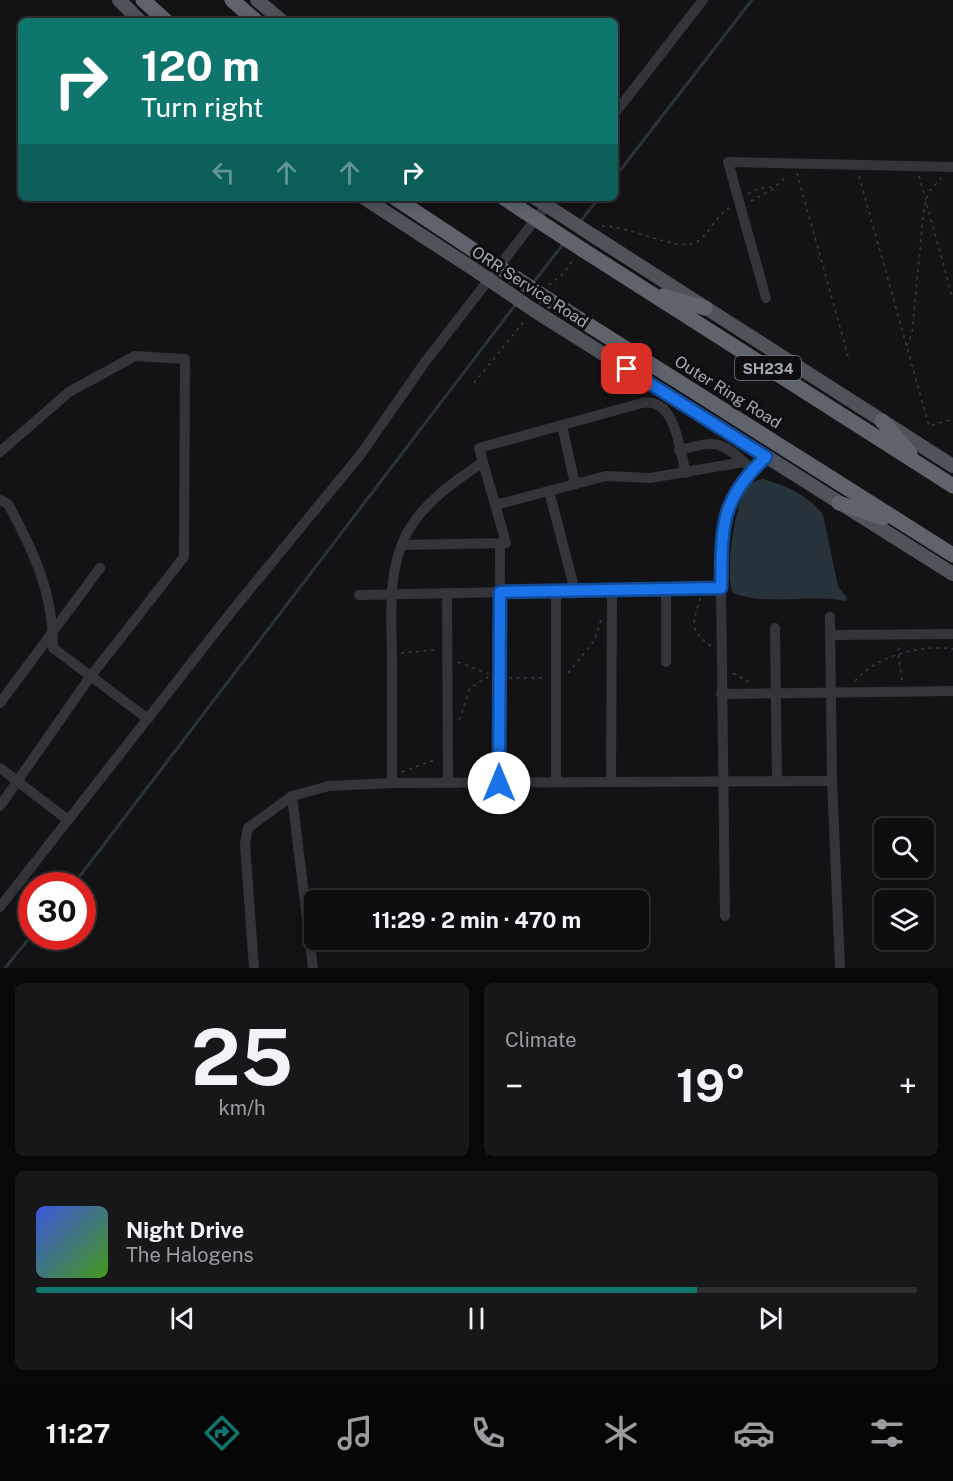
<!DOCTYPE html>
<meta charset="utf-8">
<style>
:root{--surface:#0e0e10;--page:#171719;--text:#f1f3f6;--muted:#9b9c9f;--line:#2e2e30;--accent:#0f766e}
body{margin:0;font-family:"Public Sans",sans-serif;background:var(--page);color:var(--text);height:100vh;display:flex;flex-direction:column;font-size:22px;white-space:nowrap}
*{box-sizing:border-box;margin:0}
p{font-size:20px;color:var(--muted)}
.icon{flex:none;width:33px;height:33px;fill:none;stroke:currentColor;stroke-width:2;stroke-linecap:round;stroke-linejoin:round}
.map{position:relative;height:968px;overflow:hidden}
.details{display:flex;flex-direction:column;gap:15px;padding:15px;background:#080809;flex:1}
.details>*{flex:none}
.top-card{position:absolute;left:18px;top:18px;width:600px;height:183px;border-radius:9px;box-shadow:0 3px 15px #0003,0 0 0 2px var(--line);background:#0f766e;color:#fff;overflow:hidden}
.controls{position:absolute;left:874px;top:818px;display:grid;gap:12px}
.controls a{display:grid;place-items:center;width:60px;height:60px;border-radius:9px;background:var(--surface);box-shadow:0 3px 15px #0003,0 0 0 2px var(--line);font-size:30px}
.speed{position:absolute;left:18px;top:872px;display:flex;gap:12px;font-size:30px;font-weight:700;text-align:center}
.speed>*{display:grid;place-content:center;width:78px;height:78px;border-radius:50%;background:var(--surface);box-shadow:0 3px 15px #0003,0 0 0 2px var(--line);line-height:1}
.speed .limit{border:9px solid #d22;background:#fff;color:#111}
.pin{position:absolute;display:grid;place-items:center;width:51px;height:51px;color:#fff;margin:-26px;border-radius:12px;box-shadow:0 3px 9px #0006}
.me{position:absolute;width:66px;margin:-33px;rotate:0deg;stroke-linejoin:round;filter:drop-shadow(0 0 4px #0008)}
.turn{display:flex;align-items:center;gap:21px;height:126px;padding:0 24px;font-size:27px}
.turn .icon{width:78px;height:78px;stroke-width:2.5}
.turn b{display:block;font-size:42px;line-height:51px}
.lanes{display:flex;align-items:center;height:57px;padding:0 24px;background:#0003;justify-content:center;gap:30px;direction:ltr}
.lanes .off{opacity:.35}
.big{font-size:45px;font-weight:700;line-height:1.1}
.details .tile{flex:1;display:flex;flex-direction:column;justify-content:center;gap:9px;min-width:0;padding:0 21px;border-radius:9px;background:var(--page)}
.details .dial{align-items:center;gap:0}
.dial b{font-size:78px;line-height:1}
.song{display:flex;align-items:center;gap:18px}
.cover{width:72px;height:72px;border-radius:9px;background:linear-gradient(135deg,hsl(230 70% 55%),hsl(100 70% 35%))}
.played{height:6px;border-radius:3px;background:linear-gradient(90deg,var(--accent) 75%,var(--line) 75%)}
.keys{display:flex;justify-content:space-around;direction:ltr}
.heat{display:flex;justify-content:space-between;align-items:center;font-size:33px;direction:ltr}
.details .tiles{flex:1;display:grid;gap:15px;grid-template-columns:1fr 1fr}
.tile:last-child{grid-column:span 2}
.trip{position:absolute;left:304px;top:890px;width:345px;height:60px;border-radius:9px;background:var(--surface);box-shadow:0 3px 15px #0003,0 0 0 2px var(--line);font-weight:700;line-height:60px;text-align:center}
.tabs{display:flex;height:96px;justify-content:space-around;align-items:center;background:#060606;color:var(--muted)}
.tabs .icon{width:42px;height:42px}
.tabs .current{color:var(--accent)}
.tabs b{font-size:27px;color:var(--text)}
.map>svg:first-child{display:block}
</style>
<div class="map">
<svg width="953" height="968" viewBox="0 0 953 968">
<rect width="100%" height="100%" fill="#131315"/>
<!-- water -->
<path fill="#28323a" d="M763,479C785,485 810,496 823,515L838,586L847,598L845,601C809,594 766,606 733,593C724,573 735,511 744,491C748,483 755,481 763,479Z"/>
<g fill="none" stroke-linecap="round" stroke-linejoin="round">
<!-- stream -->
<g stroke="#28323a" stroke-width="3">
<polyline points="615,177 752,0"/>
<polyline points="579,223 599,198"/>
<polyline points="533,283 564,243"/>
<polyline points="73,885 516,304"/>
<polyline points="5,968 32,935"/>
</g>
<!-- path -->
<g stroke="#3a3c41" stroke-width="1.5" stroke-dasharray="3 4.5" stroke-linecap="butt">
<polyline points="797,173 848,356"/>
<polyline points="859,176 929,426 953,419"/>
<polyline points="919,176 953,299"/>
<polyline points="748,194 759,188 774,187"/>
<polyline points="751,201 773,189 788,175"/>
<path d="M602,226C625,224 679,253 697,242C710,233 715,217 729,208"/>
<polyline points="549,285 564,273 574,258"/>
<polyline points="907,346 912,333 924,207 929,192 941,178"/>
<polyline points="474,383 526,319"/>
<path d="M700,598C693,625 688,629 712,647"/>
<polyline points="401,653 435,650"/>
<polyline points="458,662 489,674"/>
<polyline points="568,673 594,641 601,620"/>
<polyline points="733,673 749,682"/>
<polyline points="509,678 546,678"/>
<polyline points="902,680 898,650 903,644"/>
<path d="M855,681C876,656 921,644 953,649"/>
<polyline points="459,720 470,688 488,677"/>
<polyline points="402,772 437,759"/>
</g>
<!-- minor -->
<g stroke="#34353a" stroke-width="10">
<polyline points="615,113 703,0"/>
<polyline points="766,298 728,162 953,167"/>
<polyline points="562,425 575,484"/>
<path d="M679,450C716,441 719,439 747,465"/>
<polyline points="0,452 69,392 135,356 185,359 184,557 90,677 0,806"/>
<polyline points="549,491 575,591"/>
<path d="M0,500L8,504C33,550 54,594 53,648L148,719"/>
<polyline points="495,505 606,476 650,478 744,462"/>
<path d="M402,545L506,543L479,448L642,403C676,397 679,449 686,473"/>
<polyline points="666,589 666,662"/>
<polyline points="556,591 556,782"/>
<polyline points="447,593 448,783"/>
<polyline points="359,595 721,588"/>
<polyline points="830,617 832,781 840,968"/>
<polyline points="775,628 777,781"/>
<polyline points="830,635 953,634"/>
<polyline points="721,694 953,691"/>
<polyline points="0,703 100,568"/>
<polyline points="0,768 68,820"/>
<polyline points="611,782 612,590"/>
<path d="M392,783C392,743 392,704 392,664C392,621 386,572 407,533C424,502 455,481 483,462"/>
<polyline points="499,783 500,543"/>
<polyline points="0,907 232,611 361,454 425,362 552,198"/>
<polyline points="725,916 721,588 723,529 734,493 766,457"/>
<polyline points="254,968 245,844 248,828 292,796"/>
<polyline points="313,968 292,796 329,786 392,783 832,781"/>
</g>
<!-- major -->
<g stroke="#50525a" stroke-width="14">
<polyline points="119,0 140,21"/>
<polyline points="257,0 282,21"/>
<polyline points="364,198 475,270"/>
<polyline points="592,235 953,466"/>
<polyline points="535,311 953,574"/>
</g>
<!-- highway -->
<g stroke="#5f636c" stroke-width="15">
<polyline points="143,0 166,21"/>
<polyline points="232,0 256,21"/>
<polyline points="395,198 490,261"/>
<polyline points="504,198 525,212"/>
<polyline points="583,250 953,486"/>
<polyline points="663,296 705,308"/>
<polyline points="546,298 953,555"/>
<polyline points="615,347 646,381"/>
<polyline points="882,421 910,453"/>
<polyline points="839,503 883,518"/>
</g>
<!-- major-bridge -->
<g stroke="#50525a" stroke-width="14">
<polyline points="535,198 592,235"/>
<polyline points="475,270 535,311"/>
</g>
<!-- highway-bridge -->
<g stroke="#5f636c" stroke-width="15">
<polyline points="525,212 583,250"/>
<polyline points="490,261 546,298"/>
</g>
</g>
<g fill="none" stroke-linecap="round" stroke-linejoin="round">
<defs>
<path id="route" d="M499,783L500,592L721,588C722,528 719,500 766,457L627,369"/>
</defs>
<!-- route casing -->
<use href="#route" stroke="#114b97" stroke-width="15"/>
<!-- route -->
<use href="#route" stroke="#1a73e8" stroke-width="10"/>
</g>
<g text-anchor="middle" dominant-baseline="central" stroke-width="6" stroke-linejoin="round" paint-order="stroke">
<!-- shield labels -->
<rect fill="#0e0e10" stroke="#777b84" stroke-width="1.5" x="735" y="356" width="66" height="24" rx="4.5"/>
<g font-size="15" font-weight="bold" fill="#a4aab6">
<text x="768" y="368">SH234</text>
</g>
<!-- street labels -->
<g font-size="16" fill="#a4aab6" stroke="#0e0e10">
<text transform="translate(530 287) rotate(33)">ORR Service Road</text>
<text transform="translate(728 392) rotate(32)">Outer Ring Road</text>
</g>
</g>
</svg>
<div class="controls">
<a><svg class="icon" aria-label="search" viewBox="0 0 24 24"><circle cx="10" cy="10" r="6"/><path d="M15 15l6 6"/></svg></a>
<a><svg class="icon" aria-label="layers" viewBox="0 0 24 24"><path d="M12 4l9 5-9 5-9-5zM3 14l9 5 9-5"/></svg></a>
</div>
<div class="speed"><div class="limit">30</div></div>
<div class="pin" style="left:627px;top:369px;background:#d93025"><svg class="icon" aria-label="arrive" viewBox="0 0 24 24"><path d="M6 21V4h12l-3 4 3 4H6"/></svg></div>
<svg class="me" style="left:499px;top:783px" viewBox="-20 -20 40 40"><circle r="19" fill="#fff"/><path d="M0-13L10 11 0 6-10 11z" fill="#1a73e8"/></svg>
<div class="trip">11:29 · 2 min · 470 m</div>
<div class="top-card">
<div class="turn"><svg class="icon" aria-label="right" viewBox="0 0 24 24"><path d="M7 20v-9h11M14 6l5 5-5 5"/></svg><div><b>120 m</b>Turn right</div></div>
<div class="lanes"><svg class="icon off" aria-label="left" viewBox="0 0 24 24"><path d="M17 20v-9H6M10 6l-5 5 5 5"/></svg><svg class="icon off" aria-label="ahead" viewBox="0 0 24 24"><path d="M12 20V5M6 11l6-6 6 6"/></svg><svg class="icon off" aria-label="ahead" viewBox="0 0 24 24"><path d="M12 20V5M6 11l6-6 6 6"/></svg><svg class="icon" aria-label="right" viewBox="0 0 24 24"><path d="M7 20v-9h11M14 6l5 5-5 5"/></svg></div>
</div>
</div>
<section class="details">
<div class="tiles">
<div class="tile dial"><b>25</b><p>km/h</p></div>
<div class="tile"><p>Climate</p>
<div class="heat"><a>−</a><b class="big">19°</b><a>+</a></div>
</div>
<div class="tile">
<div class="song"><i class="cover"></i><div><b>Night Drive</b><p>The Halogens</p></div></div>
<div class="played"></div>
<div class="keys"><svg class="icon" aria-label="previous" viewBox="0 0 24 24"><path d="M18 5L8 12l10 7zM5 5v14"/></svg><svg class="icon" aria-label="pause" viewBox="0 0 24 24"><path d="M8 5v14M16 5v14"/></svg><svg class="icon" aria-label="next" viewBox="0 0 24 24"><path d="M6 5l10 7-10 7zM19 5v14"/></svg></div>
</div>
</div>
</section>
<nav class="tabs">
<b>11:27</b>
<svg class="icon current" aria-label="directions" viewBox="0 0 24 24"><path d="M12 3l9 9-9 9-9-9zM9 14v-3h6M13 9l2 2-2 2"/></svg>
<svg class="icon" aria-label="music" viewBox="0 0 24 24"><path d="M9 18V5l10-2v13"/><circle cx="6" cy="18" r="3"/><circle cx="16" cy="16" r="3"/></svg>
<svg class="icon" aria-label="phone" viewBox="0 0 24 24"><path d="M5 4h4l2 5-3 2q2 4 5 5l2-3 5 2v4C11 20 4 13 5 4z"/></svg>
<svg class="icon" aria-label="climate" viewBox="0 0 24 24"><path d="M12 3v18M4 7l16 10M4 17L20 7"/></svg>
<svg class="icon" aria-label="car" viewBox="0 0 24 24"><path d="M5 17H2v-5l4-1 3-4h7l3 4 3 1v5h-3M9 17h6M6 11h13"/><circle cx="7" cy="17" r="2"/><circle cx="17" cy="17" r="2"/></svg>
<svg class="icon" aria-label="filters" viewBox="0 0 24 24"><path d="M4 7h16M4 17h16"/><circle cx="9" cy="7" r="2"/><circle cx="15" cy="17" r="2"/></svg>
</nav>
